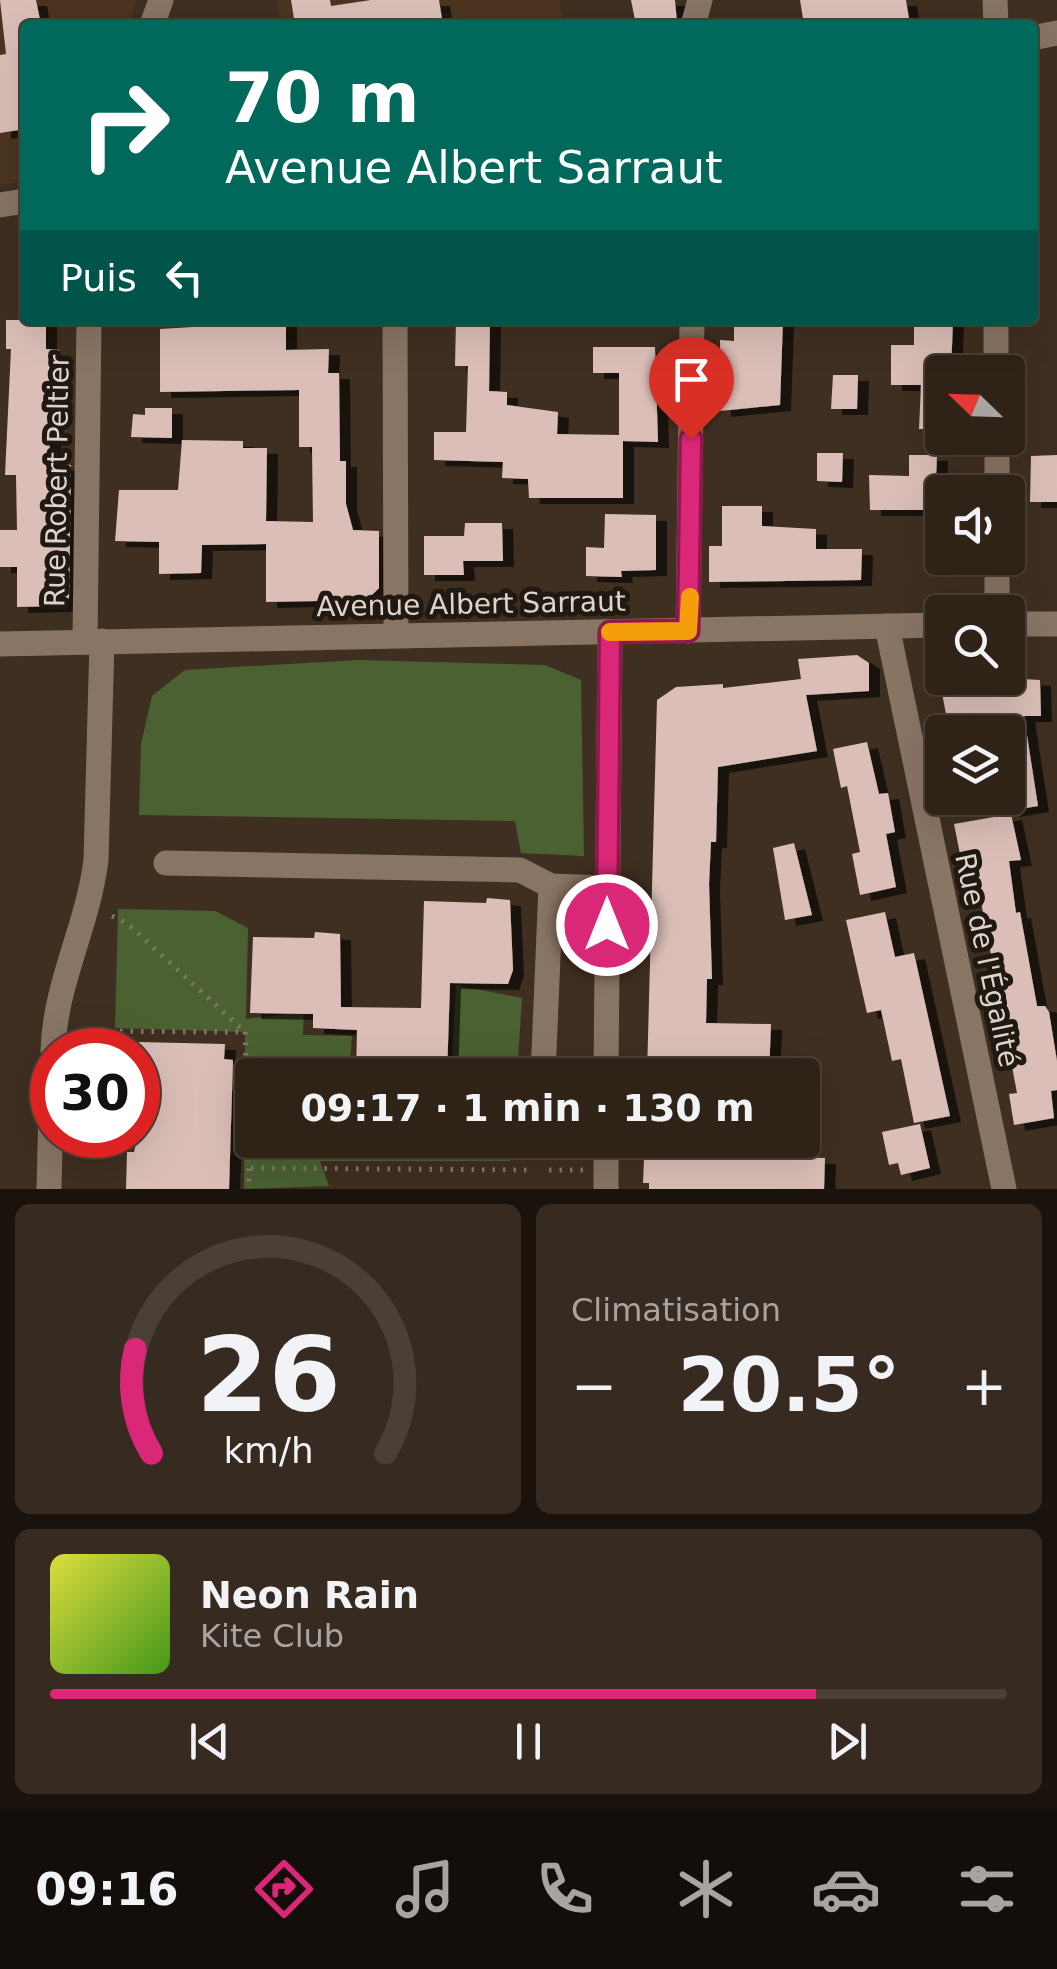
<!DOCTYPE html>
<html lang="fr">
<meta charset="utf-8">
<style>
:root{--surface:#2f2318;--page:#372b21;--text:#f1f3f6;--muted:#a7a4a2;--line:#4a4037;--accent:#db2777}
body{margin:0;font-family:"DejaVu Sans",sans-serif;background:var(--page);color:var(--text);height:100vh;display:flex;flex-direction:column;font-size:38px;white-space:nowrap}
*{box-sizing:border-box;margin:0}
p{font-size:32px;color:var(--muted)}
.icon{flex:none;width:55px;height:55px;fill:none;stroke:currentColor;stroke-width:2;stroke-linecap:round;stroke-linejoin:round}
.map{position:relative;height:1189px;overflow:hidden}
.sheet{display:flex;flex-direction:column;gap:15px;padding:15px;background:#1a130d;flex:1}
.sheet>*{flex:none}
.hud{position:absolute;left:20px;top:20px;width:1018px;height:305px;border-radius:10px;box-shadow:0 10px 40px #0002,0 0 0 2px var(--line);background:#00695c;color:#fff;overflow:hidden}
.needle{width:65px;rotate:293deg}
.controls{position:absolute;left:925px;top:355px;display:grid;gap:20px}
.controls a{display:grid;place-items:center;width:100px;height:100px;border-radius:10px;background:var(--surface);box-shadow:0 10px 40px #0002,0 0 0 2px var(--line);font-size:50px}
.speed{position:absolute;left:30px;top:1028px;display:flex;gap:20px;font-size:50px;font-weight:700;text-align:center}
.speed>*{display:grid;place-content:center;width:130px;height:130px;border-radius:50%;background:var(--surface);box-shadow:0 10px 40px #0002,0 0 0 2px var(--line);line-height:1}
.speed .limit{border:15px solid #d22;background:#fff;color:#111}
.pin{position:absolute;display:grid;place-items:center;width:85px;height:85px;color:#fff;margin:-102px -42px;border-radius:50% 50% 50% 0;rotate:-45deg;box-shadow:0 0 10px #0007}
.pin .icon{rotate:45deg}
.me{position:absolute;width:110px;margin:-55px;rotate:0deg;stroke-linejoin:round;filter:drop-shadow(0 0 8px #0008)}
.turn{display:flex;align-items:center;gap:35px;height:210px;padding:0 40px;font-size:45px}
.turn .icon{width:130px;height:130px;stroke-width:2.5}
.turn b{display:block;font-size:70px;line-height:85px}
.then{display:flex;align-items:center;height:95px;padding:0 40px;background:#0003;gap:20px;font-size:38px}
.big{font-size:75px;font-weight:800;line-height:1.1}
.sheet .card{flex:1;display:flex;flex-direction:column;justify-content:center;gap:15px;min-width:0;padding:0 35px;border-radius:15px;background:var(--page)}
.sheet .dial{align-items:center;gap:0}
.dial svg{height:260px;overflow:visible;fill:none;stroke:var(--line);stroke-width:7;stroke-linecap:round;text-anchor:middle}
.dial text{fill:var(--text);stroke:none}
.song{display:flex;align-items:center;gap:30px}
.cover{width:120px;height:120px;border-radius:15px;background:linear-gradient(135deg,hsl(60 70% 55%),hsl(100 70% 35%))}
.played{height:10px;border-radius:5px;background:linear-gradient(90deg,var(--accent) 80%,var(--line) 80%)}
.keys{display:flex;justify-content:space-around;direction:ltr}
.heat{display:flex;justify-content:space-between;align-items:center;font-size:55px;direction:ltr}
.sheet .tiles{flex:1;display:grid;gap:15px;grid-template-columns:1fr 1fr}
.card:last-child{grid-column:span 2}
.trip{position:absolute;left:235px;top:1058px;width:585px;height:100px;border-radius:10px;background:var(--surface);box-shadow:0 10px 40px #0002,0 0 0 2px var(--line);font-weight:800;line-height:100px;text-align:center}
.tab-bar{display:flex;height:160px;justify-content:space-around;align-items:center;background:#130e0a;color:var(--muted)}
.tab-bar .icon{width:70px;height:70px}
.tab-bar .active{color:var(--accent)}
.tab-bar b{font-size:45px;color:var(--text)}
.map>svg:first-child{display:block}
</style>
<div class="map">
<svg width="1057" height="1189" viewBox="0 0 1057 1189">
<defs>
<filter id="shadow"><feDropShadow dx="11" dy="6" stdDeviation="0" flood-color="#0009"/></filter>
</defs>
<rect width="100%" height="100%" fill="#3f2f20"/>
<!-- built -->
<g fill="#4b3521">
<polygon points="0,0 136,0 129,25 25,25 25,181 0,185"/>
<polygon points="277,0 560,0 564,25 279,25"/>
</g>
<!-- green -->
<g fill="#4b6131">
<polygon points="357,660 545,665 581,680 584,856 521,853 515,821 139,815 141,744 152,696 185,670"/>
<polygon points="118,909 215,911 248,928 246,1019 304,1012 303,1035 352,1036 349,1075 252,1075 252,1140 512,1140 510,1161 320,1161 329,1186 244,1189 245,1032 115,1028"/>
<polygon points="456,985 522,998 517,1075 451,1075"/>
</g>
<!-- building -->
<g fill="#dbbeb8" filter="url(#shadow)">
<polygon points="0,0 36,0 41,25 25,25 25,129 0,133 0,55 6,54"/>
<polygon points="291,0 330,0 331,6 371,0 439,0 443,25 295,25"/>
<polygon points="631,0 675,0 677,23 636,25"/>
<polygon points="800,0 906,0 910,25 804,25"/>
<polygon points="6,320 46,320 46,349 59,350 58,407 51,407 49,464 71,465 69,598 60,606 17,607 17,567 0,567 0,530 17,530 16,475 5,475 11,349 6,349"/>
<polygon points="243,320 286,320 286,350 329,349 328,373 339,373 340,461 346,461 346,504 353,530 379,531 379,588 367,600 266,602 266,544 202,545 201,573 159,574 159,542 115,541 119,490 178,490 182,440 243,441 243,448 267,448 266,521 313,522 312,447 299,447 299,390 160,392 160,329 243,324"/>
<polygon points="456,320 490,320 489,391 507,392 507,405 558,412 557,434 619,435 619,373 593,373 593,347 655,347 658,442 623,441 623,498 529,498 528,479 502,478 503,462 434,460 434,432 466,432 468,366 455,366"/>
<polygon points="734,320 783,320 780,405 720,411 720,340 734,341"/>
<polygon points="914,320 953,320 951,372 942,372 942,429 919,429 921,385 891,385 891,345 914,345"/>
<polygon points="833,375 858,375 857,409 831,409"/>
<polygon points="145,408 172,408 172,438 131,437 133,414 145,415"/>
<polygon points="817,453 843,453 842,482 817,481"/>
<polygon points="909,455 937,455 936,480 942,480 942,510 870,510 869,475 909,476"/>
<polygon points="1057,455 1057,502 1030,502 1031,456"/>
<polygon points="722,506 762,506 762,526 816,529 816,549 862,549 861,580 709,582 709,546 722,546"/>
<polygon points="605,514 656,515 656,570 621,571 622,577 586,576 586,547 604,548"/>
<polygon points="465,523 502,523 503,561 463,561 464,575 424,575 424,536 464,536"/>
<polygon points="857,655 869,663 869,691 806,695 817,751 718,767 716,842 711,842 709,884 712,979 707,979 706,1023 771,1024 769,1075 647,1075 657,700 676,687 723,684 723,688 801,679 798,659"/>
<polygon points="1003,678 1040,680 1041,716 1024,716 1038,806 1008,811 1008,721 949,730 942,693 1003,685"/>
<polygon points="867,742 879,794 888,793 895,832 886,834 896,887 860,895 852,854 860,852 847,786 841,788 833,749"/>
<polygon points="1011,814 1021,860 1009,861 1016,913 1020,912 1037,1006 1045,1006 1049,1012 1057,1061 1057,1090 1051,1091 1054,1118 1014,1125 1009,1094 1017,1093 982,907 972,868 963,869 954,824"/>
<polygon points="794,843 812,915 785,920 773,848"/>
<polygon points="487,898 510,900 513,970 508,984 450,983 447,1075 356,1075 357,1030 313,1028 313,1014 250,1013 253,937 314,938 315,932 340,934 341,1007 421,1008 424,901 486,903"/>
<polygon points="885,912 895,957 914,953 950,1116 914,1123 901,1059 892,1061 881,1010 867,1013 846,920"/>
<polygon points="138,1042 225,1044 224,1059 233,1060 229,1189 126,1189 127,1152 134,1152 138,1135"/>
<polygon points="920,1124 930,1168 901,1175 898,1163 889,1165 882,1132"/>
<polygon points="659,1154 825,1158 824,1189 649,1189 649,1183 643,1183 644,1159 659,1160"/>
</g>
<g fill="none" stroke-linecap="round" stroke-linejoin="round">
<!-- path -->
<g stroke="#837569" stroke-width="5" stroke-dasharray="2.5 8" stroke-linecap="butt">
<polyline points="112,916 128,924 245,1032"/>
<polyline points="78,1031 242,1032"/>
<polyline points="245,1032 249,1189"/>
<polyline points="251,1168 533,1170"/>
<polyline points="549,1170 583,1170"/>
</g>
<!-- minor -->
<g stroke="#897564" stroke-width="25">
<polyline points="995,0 996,25"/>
<polyline points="152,25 161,0"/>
<polyline points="693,25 700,0"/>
<polyline points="1032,38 1057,33"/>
<polyline points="0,205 25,201"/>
<polyline points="395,320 396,635"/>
<polyline points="996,320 996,372"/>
<polyline points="997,438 997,492"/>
<polyline points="997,558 997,612"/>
<polyline points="1008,624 1057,624"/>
<polyline points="887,626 1004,1189"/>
<polyline points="688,631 692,320"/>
<polyline points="85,642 89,320"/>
<polyline points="0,644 942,625"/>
<polyline points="166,863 520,870 551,886 608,888"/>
<path d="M53,1050C55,983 88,926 96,860L102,641"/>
<polyline points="543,1075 551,886"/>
<polyline points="606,1075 610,632"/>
<polyline points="540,1144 540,1140"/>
<polyline points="49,1189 52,1062"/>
<polyline points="606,1189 606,1140"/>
</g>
</g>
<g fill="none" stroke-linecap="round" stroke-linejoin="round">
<defs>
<polyline id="route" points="607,925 610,632 688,631 691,439"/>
</defs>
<!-- route casing -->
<use href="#route" stroke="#8e194d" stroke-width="25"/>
<!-- route -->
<use href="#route" stroke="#db2777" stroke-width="18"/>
<!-- slow -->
<polyline stroke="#f59e0b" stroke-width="18" points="610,632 688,631 690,597"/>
</g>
<g text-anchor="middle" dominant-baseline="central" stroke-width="10" stroke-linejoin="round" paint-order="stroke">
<!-- street labels -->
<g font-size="28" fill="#dfd4cb" stroke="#201912">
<text transform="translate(57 481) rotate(-89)">Rue Robert Peltier</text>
<text transform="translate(471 604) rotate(-1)">Avenue Albert Sarraut</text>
<text transform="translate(987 960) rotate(78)">Rue de l'Égalité</text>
</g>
</g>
</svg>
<div class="controls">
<a><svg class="needle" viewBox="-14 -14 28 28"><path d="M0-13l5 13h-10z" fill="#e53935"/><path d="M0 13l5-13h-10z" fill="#a7a4a2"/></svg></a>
<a><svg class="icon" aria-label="sound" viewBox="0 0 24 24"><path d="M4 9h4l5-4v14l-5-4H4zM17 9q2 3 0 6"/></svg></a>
<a><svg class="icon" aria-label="search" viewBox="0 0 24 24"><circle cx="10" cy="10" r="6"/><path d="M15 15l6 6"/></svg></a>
<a><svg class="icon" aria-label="layers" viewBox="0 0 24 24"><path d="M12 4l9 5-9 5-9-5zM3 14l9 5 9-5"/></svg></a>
</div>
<div class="speed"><div class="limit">30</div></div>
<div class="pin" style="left:691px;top:439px;background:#d93025"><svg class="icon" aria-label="arrive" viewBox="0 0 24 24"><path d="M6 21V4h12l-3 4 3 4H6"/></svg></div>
<svg class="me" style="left:607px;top:925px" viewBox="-20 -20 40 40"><circle r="17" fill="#db2777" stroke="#fff" stroke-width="3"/><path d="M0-11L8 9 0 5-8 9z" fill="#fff"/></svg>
<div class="trip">09:17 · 1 min · 130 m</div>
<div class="hud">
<div class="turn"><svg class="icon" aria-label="right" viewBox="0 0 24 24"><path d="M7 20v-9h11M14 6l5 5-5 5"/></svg><div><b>70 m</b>Avenue Albert Sarraut</div></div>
<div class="then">Puis<svg class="icon" aria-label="left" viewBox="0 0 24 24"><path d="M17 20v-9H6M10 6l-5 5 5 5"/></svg></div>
</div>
</div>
<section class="sheet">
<div class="tiles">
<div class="card dial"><svg viewBox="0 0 100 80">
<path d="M14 69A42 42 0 1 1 86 69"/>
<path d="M14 69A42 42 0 0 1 9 37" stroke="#db2777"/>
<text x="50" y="56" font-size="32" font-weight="700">26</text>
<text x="50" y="72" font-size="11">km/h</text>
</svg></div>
<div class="card"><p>Climatisation</p>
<div class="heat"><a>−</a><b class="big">20.5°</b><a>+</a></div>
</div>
<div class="card">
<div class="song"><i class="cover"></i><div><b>Neon Rain</b><p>Kite Club</p></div></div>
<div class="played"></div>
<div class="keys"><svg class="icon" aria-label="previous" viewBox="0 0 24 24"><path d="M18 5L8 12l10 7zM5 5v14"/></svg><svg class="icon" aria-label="pause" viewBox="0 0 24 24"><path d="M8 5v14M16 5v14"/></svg><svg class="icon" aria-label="next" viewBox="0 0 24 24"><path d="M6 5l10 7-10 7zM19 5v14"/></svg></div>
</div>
</div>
</section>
<nav class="tab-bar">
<b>09:16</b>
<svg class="icon active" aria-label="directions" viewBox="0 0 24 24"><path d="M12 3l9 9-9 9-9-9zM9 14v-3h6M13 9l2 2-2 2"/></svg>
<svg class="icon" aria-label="music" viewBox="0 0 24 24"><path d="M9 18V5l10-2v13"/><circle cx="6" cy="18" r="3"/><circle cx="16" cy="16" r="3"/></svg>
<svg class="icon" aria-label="phone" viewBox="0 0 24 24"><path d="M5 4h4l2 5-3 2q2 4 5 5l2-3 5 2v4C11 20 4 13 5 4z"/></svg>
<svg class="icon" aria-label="climate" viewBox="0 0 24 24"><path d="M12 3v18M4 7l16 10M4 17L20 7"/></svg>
<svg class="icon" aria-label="car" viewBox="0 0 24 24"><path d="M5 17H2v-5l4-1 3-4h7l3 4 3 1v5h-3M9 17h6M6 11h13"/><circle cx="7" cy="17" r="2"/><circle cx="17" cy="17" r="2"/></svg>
<svg class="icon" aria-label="filters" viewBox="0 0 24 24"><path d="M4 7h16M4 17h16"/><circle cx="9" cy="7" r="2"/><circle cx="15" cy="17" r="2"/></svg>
</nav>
